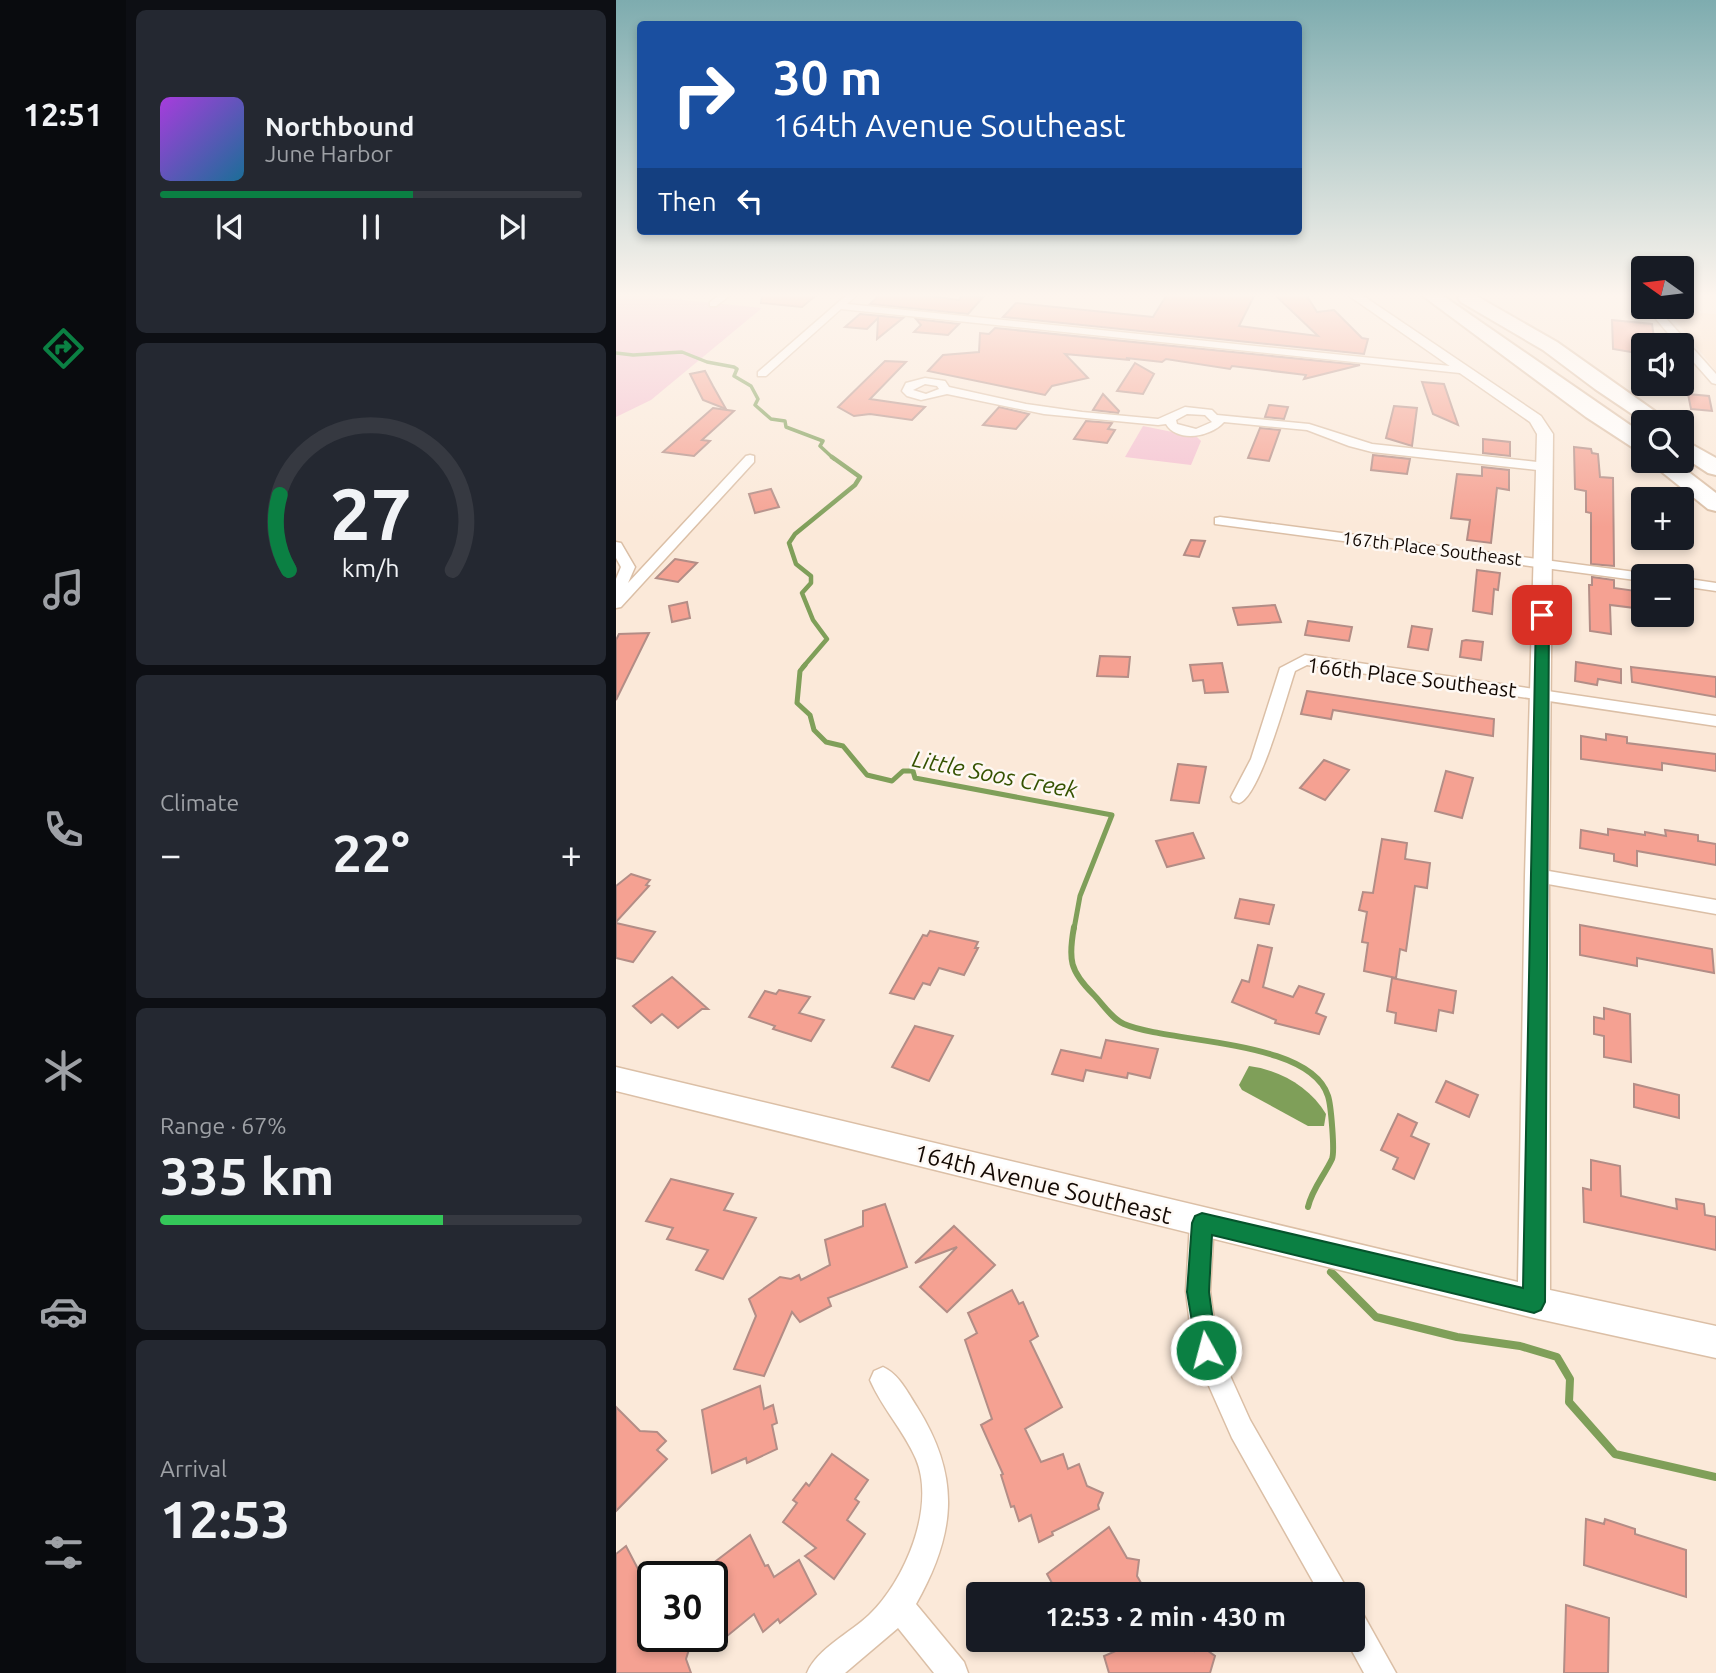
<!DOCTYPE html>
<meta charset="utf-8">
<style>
:root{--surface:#171b24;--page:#242831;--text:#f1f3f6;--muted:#9ea1a6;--line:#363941;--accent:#0b8043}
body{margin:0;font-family:Ubuntu,sans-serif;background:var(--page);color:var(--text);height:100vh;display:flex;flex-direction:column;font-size:26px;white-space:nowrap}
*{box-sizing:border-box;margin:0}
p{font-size:23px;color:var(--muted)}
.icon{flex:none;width:38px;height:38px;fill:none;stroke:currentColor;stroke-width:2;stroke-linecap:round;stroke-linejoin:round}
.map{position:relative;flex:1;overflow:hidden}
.sheet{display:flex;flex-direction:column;gap:10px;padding:10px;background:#0d0f14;width:490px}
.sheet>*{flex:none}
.top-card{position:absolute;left:21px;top:21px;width:665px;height:214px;border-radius:7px;box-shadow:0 4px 10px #0003;background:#1a4fa0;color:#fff;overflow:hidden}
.needle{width:46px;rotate:284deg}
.buttons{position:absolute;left:1015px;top:256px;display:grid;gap:14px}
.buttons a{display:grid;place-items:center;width:63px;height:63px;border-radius:7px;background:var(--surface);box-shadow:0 4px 10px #0003;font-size:35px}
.speed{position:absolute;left:21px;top:1561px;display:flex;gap:14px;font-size:35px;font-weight:700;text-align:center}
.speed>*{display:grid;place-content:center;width:91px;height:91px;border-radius:50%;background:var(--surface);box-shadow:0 4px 10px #0003;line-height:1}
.speed .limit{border:4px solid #111;border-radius:10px;background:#fff;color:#111}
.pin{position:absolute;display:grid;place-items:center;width:60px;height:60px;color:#fff;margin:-30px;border-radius:14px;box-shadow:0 4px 10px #0006}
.me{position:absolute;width:77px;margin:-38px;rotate:353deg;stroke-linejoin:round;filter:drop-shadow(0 0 5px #0008)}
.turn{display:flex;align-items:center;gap:24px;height:147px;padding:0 21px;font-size:32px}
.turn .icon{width:91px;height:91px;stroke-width:2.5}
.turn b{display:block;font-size:49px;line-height:60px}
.then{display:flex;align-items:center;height:66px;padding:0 21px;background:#0003;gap:14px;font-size:26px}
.big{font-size:52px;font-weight:600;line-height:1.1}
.sheet .tile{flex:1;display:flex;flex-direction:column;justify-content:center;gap:10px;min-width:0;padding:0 24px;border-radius:10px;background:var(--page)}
.sheet .dial{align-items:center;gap:0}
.dial svg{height:182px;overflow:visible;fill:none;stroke:var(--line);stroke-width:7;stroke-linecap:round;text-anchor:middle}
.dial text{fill:var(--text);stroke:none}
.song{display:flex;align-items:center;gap:21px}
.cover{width:84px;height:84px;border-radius:10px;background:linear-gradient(135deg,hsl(280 70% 55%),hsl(200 70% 35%))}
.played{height:7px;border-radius:4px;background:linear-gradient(90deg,var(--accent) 60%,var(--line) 60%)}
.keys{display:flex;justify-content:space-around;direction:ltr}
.heat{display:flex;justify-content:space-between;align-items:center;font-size:38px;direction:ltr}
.charge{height:10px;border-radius:5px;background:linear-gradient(90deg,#34c759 67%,var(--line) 0)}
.trip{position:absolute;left:350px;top:1582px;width:399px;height:70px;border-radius:7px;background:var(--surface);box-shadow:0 4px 10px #0003;font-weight:600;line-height:70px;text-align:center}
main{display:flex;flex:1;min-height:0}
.dock{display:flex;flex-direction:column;width:126px;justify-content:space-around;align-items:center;background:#090b0e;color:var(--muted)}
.dock .icon{width:49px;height:49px}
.dock .selected{color:var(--accent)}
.dock b{font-size:32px;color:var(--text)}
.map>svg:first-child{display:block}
</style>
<main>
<nav class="dock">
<b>12:51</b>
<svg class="icon selected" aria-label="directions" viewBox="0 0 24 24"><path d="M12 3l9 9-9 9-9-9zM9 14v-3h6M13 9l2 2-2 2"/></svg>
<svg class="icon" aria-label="music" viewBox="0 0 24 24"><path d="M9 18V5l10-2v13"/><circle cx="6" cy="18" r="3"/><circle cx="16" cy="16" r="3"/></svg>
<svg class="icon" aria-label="phone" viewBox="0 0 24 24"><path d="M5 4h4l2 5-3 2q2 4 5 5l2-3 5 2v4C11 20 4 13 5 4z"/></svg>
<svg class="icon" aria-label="climate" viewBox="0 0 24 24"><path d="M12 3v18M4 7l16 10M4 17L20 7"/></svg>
<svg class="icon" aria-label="car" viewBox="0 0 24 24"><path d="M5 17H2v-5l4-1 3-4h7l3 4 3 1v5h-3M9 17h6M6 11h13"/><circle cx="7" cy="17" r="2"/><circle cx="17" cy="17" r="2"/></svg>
<svg class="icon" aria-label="filters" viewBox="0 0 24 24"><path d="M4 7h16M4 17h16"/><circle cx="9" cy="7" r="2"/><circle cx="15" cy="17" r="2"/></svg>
</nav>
<section class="sheet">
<div class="tile">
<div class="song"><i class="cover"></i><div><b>Northbound</b><p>June Harbor</p></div></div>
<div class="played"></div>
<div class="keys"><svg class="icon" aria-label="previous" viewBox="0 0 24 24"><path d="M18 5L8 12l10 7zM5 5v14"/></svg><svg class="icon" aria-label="pause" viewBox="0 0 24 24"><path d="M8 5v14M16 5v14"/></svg><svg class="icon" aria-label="next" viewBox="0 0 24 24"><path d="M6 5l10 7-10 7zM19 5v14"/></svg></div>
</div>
<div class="tile dial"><svg viewBox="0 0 100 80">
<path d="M14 69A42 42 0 1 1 86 69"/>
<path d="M14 69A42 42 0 0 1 10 36" stroke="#0b8043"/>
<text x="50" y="56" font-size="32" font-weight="700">27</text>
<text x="50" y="72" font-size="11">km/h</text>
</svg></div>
<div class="tile"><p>Climate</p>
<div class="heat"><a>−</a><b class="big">22°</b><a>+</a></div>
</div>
<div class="tile"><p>Range · 67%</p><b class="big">335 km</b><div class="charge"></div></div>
<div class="tile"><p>Arrival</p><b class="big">12:53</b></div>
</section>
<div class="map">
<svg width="1100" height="1673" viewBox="0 0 1100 1673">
<rect width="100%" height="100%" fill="#fbe9d9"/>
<!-- built -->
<polygon fill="#fcdfc6" points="1051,310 1100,314 1100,371"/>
<!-- green -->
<g fill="#f4bfd0">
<polygon points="0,293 146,308 35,400 0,417"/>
<polygon points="527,426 581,437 585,441 575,465 509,457"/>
</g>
<!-- water -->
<path fill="#7f9f59" d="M633,1066C664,1070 694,1087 710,1114L708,1126H692L626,1090L623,1085Z"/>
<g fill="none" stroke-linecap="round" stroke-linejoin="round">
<!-- stream-far4 -->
<polyline stroke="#7f9f59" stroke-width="3.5" points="0,353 17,355 66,352 91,362 118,367 121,369 118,376 135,386 142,399 139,405 155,419 169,421 170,427 207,441 204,446 218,459"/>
<!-- stream-far3 -->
<polyline stroke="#7f9f59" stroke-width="4.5" points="187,667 211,639 197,620 186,593 195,583 195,576 180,564 173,543 179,534 239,485 244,477 216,457"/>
<!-- stream-far2 -->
<polyline stroke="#7f9f59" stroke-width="5" points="189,665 184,671 181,703 194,715 198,730 210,742 227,746 251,775 276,781 287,771 297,771 299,778 496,815 464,896 458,929"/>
<!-- stream-far1 -->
<path stroke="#7f9f59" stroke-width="6" d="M458,927C452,960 454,971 477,994C486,1003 496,1019 508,1024C555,1044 694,1039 712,1096C715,1105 719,1152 716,1159C708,1176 696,1189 692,1207"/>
<!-- stream -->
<polyline stroke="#7f9f59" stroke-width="8" points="715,1272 760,1317 841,1337 904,1346 941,1357 954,1379 953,1402 999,1454 1100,1477"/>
</g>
<!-- building -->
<g fill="#f5a192" stroke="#b38d86" stroke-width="2">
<polygon points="146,293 203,293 186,307 145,303"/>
<polygon points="266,293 290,293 343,300 346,295 367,297 352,314 254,304"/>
<polygon points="552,293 639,294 623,326 702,336 657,293 689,293 701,312 718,310 746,338 752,339 748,354 387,317 400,303 537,317"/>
<polygon points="244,314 287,318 261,339 262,318 251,329 229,327"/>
<polygon points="300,319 343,324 332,335 298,332 305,325"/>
<polygon points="996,320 1036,324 1039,345 1027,345 1027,354 997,349"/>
<polygon points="379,328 744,365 688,379 690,375 616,366 614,369 550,359 546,362 510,358 514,360 449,354 472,378 436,386 429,395 312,371 327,355 363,352 364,333 373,334"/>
<polygon points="269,361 290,362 254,399 309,407 296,420 254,414 238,416 222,407"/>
<polygon points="519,363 538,374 527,394 501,391"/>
<polygon points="89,371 97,386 110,409 87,400 74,374"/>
<polygon points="806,382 828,384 842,425 817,414"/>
<polygon points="487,394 503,411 502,413 477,410"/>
<polygon points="1072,394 1093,396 1096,411 1075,409"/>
<polygon points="653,405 672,407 668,419 649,417"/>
<polygon points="778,406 801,408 796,446 770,438"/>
<polygon points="383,407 413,414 400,429 367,425"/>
<polygon points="97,408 118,411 86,440 94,441 78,456 47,452"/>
<polygon points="470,421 496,423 492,429 499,430 491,443 458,439"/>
<polygon points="644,428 664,430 653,461 632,458"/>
<polygon points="867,439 894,442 894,456 867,453"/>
<polygon points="958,447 975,449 976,453 982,454 984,477 997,478 998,566 975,564 975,513 970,512 970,491 959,489"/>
<polygon points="757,455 794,459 791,474 755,470"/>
<polygon points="866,467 893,470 893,490 881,488 875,543 851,540 854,520 835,518 841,474 866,476"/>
<polygon points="155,489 163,507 139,513 133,494"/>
<polygon points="575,540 589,541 583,557 568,555"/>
<polygon points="59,559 81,563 62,582 40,578"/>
<polygon points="861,570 884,573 882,590 878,589 876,614 857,611"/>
<polygon points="976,577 998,580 998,588 1027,592 1027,609 994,605 995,634 974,631 973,585 976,585"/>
<polygon points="71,602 74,618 56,622 53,606"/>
<polygon points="659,605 665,622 622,625 617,608"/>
<polygon points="692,621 736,627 733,641 689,635"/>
<polygon points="796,626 816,629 812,650 792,647"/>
<polygon points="33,633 0,700 0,640 3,634"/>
<polygon points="850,640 867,642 865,660 844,657 846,641"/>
<polygon points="484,656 514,657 512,677 481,676"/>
<polygon points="960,662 1005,669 1005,683 982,679 981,685 959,681"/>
<polygon points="606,663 612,692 589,693 587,680 577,681 574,665"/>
<polygon points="1015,667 1100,677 1100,697 1016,682"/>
<polygon points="691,691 878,719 877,736 717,710 715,719 685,714"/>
<polygon points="990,734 1011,737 1011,743 1100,754 1100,771 1046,763 1046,770 965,759 965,736 990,740"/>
<polygon points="708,760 733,770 709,800 684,788"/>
<polygon points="562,764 590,767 583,803 555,800"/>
<polygon points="830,771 857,778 846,818 819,811"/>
<polygon points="992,829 1029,835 1029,832 1050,836 1049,830 1082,835 1082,841 1100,844 1100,865 1021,851 1021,866 998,861 998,854 964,848 965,830 992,835"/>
<polygon points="577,833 588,858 551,867 540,841"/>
<polygon points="766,839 791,843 789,859 814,863 811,888 799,886 790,951 784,949 780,978 748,971 752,943 746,942 751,912 743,910 747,892 757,893"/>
<polygon points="15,874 34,880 30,885 33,886 0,922 0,886"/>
<polygon points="624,899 658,905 653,924 619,918"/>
<polygon points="0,923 39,932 17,962 0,958"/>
<polygon points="964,925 1096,949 1098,973 1021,958 1021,966 964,955"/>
<polygon points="314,931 362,942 359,948 362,948 348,975 323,968 314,985 307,983 298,999 274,993 307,935 311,936"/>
<polygon points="642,945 656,948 647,987 677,997 683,986 708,994 700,1013 710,1017 703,1034 659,1023 660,1020 616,1002 626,980 633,982"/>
<polygon points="56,977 92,1009 86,1009 62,1028 46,1014 35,1023 17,1006"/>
<polygon points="776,978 840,991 837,1013 823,1010 820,1031 779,1023 780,1013 771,1011"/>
<polygon points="163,990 194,997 183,1013 208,1020 195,1041 157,1029 159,1026 133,1017 149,991 160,994"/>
<polygon points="988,1008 1014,1014 1015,1062 988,1057 988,1036 978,1034 978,1017 988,1019"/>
<polygon points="299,1026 337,1036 313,1081 276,1067"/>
<polygon points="490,1040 542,1049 534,1078 512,1073 511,1078 470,1070 467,1081 436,1074 445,1050 485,1058"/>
<polygon points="830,1081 862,1095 853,1117 820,1102"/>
<polygon points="1018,1084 1063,1095 1063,1118 1018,1107"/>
<polygon points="782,1114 801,1123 795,1136 813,1144 798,1179 777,1169 782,1158 765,1150"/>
<polygon points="975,1160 1004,1166 1005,1196 1061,1209 1060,1199 1088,1204 1089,1215 1100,1217 1100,1250 968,1222 967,1188 975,1190"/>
<polygon points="55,1179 117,1194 108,1210 140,1218 107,1279 80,1270 92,1250 51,1239 57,1228 30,1221"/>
<polygon points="269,1204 291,1267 212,1298 215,1306 184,1322 176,1312 148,1376 118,1369 140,1316 133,1299 164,1277 175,1279 183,1275 185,1280 214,1265 209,1240 247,1226 247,1211"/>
<polygon points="338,1226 379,1265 331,1312 304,1287 341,1247 299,1263"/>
<polygon points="396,1290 403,1304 407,1302 422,1336 414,1341 446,1407 409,1429 425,1462 447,1454 452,1469 463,1464 471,1486 487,1493 482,1505 483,1509 436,1532 437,1535 423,1542 415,1515 403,1521 398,1506 395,1507 385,1475 387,1474 365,1425 376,1419 349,1340 361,1333 352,1313"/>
<polygon points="144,1386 148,1409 157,1405 161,1423 156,1425 161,1449 131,1463 130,1458 96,1473 86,1410"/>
<polygon points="0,1407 24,1431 41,1432 50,1441 41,1450 51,1459 0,1511"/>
<polygon points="216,1454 252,1480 239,1499 243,1502 231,1520 249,1534 218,1579 189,1556 200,1548 167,1522 181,1503 177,1500 190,1483 193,1486"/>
<polygon points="970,1519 988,1524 989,1519 1019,1529 1019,1534 1070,1550 1070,1597 968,1565"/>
<polygon points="493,1527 511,1558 523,1560 521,1576 528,1588 520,1594 442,1594 431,1574"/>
<polygon points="134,1535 149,1566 152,1565 158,1577 183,1560 200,1594 164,1623 162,1619 147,1632 138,1614 105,1641 96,1621 96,1577 79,1577"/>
<polygon points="10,1546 34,1592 31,1595 37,1606 37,1636 61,1636 63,1641 75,1643 70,1659 75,1673 0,1673 0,1554"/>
<polygon points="950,1605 993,1618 992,1673 948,1673"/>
<polygon points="525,1640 575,1640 579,1651 588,1648 599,1656 594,1673 493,1673 488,1656"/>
</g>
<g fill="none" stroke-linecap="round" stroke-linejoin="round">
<defs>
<g id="minor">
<polygon points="106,293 117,293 100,306 94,306 94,302"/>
<polygon points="233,293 243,293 231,304 844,367 849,370 844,373 225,309 150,376 142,376 142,372"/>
<polygon points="1034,306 1044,306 1048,316 1100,374 1100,384 1096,383 1066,349 1066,345 1062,345 1040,319"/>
<path d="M309,378L329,381L333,387L410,404L466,412L542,419L569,407L596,410L601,415L693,424L756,444L930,463L936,467L930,471L756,452L733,446L691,430L608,422C595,437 561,443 550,424L542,425L428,414L331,394L305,400L291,396L286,391L290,383ZM309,384L321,386L323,389L310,394L297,390ZM571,414L589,415L596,422L580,429L561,424L560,420Z"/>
<polygon points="134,455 138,456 138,462 5,607 0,608 0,579 5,567 0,558 0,542 5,543 19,567 12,583 130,456"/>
<polygon points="604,517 1027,573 1033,576 1027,576 1027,581 599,524 599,518"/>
<polygon points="1066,578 1100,583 1100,591 1066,586"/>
<path d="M689,655L1100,716V726L691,665L679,671C671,694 644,797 623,803L617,801L615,797L635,759L664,668Z"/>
<polygon points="921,869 1100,900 1100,914 915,881 912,876 915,871"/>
<polygon points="586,1212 594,1215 598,1223 594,1291 602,1349 634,1420 734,1594 704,1594 616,1438 577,1350 570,1291 574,1223 578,1215"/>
<path d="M267,1367C283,1374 292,1393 301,1407C345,1477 340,1533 300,1604L348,1662L352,1673H318L282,1628L229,1673H191C201,1649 234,1633 253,1615C289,1581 320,1507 300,1459C288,1431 266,1408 254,1380L258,1371Z"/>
<polygon points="737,1610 747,1614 780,1673 748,1673 730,1640 737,1640"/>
</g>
<polygon id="tertiary" points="729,293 743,293 925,416 937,434 933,876 934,1290 1100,1326 1100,1358 918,1318 0,1091 0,1067 902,1282 909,876 921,434 914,422"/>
<g id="motorway">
<polygon points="803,293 823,293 1027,434 1027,451 1019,449 970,417"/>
<polygon points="850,293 857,294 941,342 1054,422 1028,422 979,389 927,350 845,302 842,298"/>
<polygon points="1066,439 1100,458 1100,475 1092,473 1066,456"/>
<polygon points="1031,460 1057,460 1100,493 1100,511 1092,509"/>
</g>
</defs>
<!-- minor casing -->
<use href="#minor" stroke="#dbbfa6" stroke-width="3"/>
<!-- tertiary casing -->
<use href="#tertiary" stroke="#dbbfa6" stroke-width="3"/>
<!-- motorway casing -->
<use href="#motorway" stroke="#dbbfa6" stroke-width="4"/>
<!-- minor -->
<use href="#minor" fill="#fff" fill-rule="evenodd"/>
<!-- tertiary -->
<use href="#tertiary" fill="#fff" fill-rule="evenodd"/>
<!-- motorway -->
<use href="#motorway" fill="#fff" fill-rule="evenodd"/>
</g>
<!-- sky -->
<linearGradient id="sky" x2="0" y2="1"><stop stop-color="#7eacaf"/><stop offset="0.56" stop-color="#fdf5ee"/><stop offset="1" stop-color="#fdf5ee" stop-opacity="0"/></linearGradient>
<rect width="1100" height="527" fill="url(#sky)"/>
<!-- route -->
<polygon fill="#0b8043" stroke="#07532c" stroke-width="2" points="926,611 933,615 929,1302 925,1310 918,1313 596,1235 593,1292 601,1350 598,1358 590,1361 582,1358 571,1292 576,1223 579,1216 586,1213 907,1288 920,615"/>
<g text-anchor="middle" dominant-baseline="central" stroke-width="5" stroke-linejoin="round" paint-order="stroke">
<!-- far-street labels -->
<g font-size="18" fill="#130903" stroke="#fef8f3">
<text transform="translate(816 548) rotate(7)">167th Place Southeast</text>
</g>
<!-- street labels -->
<g font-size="21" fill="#130903" stroke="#fef8f3">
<text transform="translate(796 677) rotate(7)">166th Place Southeast</text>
</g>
<!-- water labels -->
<g font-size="23" font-style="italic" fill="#355201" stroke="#fef8f3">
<text transform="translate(379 774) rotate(11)">Little Soos Creek</text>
</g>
<!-- near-street labels -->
<g font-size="24" fill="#130903" stroke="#fef8f3">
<text transform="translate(427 1184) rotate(14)">164th Avenue Southeast</text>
</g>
</g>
</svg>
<div class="buttons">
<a><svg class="needle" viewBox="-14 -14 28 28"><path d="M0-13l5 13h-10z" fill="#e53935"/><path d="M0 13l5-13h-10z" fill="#9ea1a6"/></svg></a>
<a><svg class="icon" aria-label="sound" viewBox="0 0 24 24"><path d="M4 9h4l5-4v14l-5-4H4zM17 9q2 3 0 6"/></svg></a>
<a><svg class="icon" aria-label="search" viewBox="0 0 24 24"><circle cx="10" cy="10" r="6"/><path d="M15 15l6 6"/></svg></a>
<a>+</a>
<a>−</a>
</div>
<div class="speed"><div class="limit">30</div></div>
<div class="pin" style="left:926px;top:615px;background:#d93025"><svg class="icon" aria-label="arrive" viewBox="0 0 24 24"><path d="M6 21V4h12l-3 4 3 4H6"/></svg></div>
<svg class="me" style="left:590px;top:1350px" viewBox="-20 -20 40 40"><circle r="17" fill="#0b8043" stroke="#fff" stroke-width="3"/><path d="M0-11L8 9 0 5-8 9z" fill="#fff"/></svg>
<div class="trip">12:53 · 2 min · 430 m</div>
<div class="top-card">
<div class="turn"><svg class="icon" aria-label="right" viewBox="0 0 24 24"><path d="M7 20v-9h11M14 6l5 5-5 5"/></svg><div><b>30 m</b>164th Avenue Southeast</div></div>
<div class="then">Then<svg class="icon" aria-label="left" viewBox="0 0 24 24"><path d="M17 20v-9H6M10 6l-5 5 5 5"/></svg></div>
</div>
</div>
</main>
